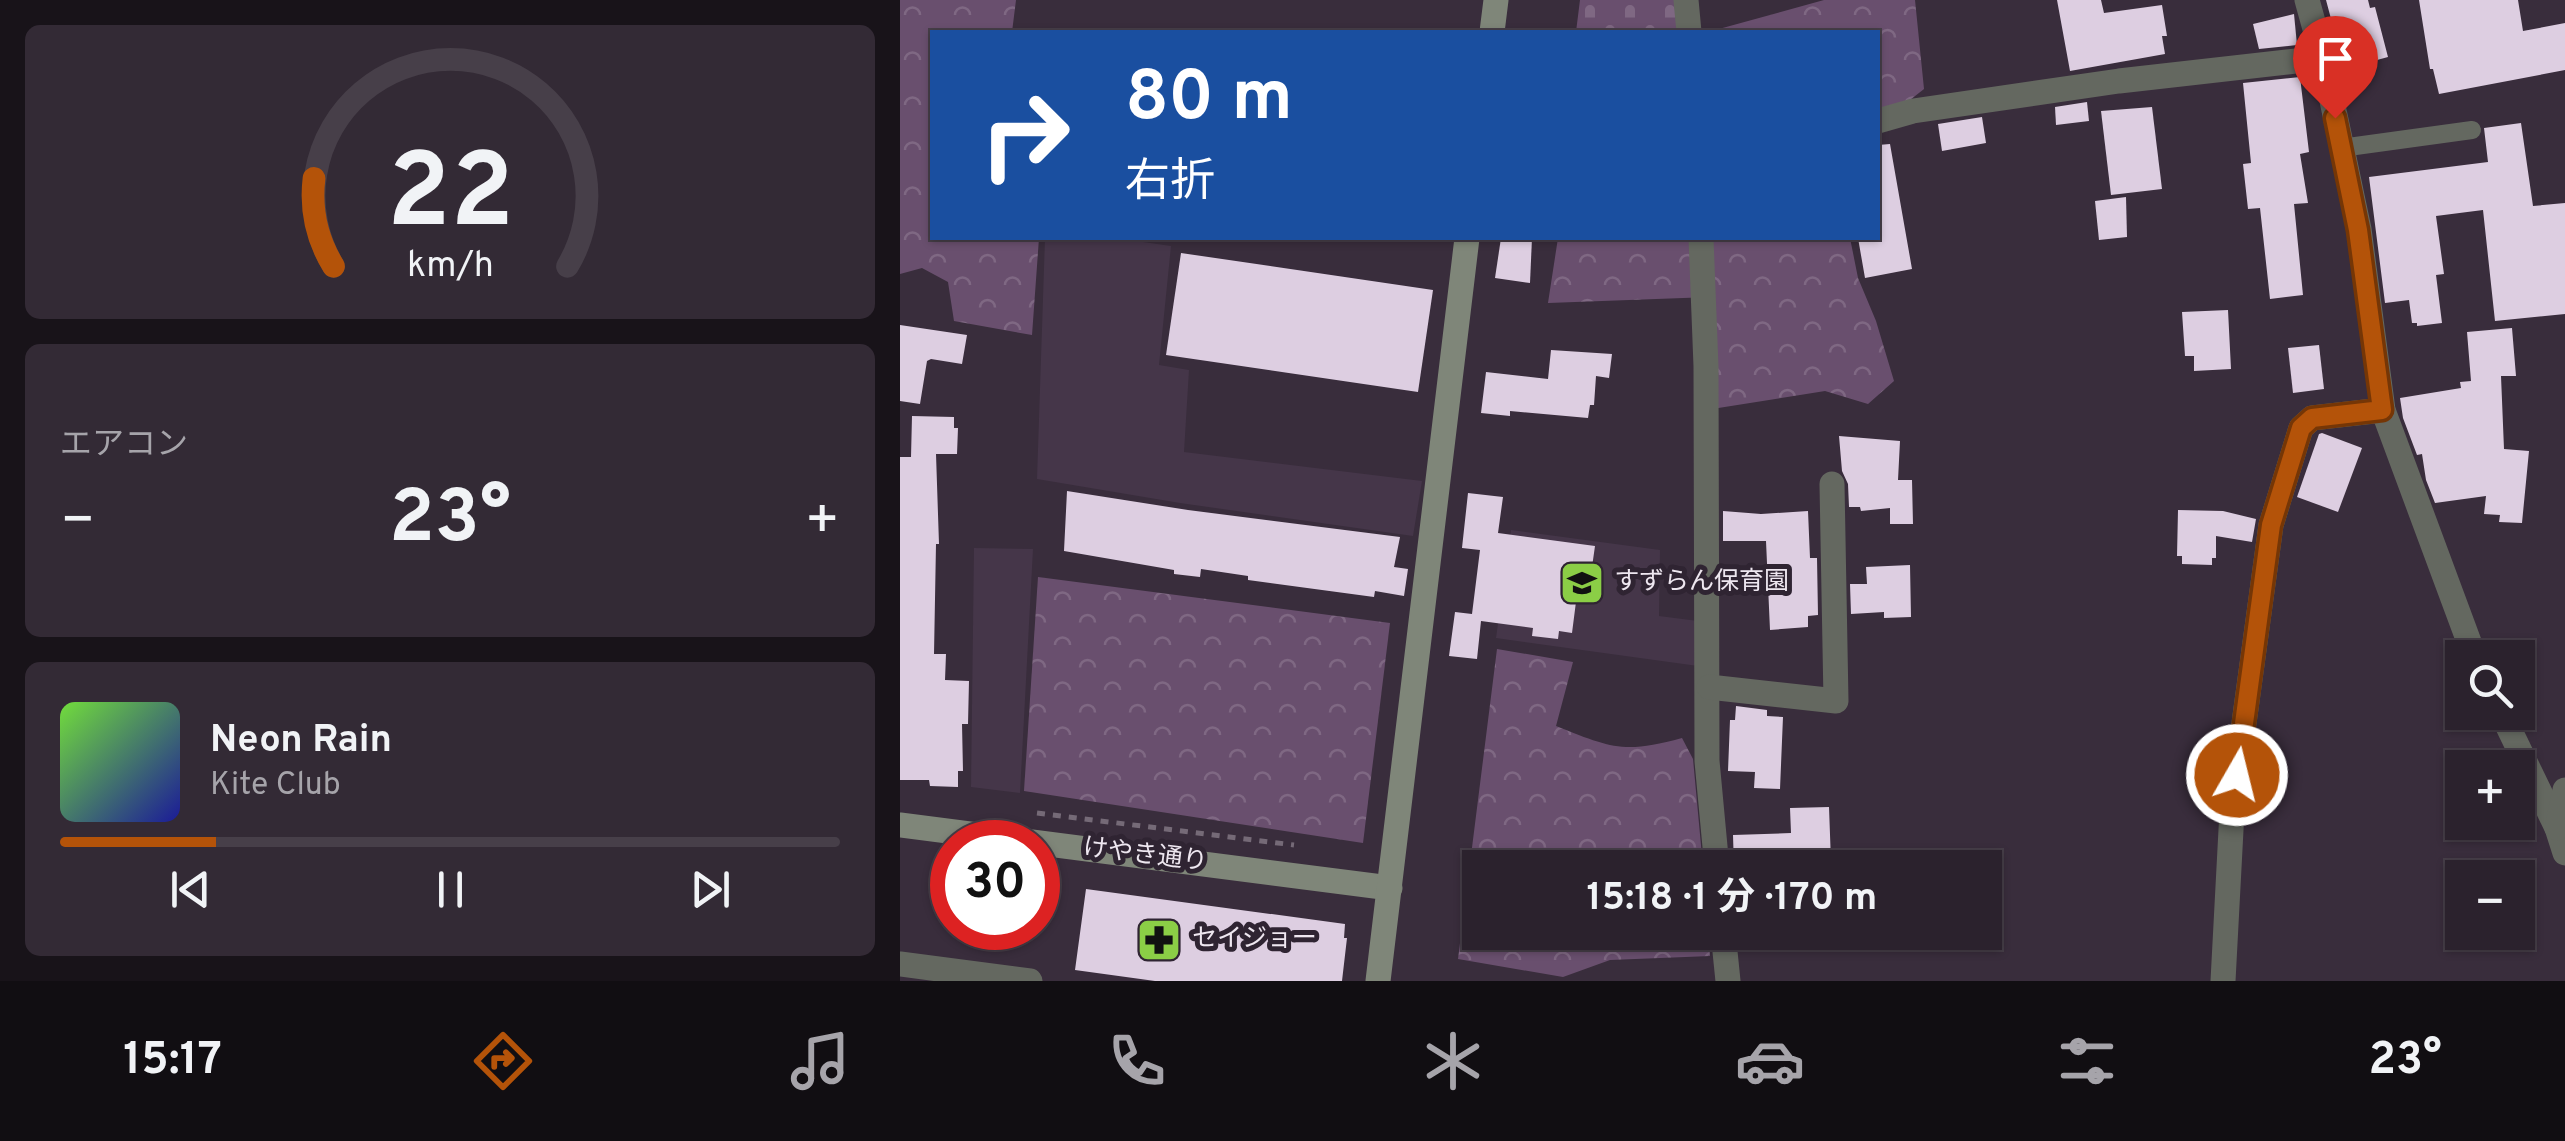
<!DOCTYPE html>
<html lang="ja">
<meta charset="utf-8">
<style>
:root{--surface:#2b222d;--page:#332a35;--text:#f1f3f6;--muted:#a6a4aa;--line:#473f49;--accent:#b45309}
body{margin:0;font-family:Overpass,"Noto Sans JP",sans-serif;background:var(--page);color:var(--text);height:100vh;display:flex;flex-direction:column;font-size:38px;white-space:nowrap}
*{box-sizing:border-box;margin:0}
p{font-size:32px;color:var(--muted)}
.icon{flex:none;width:55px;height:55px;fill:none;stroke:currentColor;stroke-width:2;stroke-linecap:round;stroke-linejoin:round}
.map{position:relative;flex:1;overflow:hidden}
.panel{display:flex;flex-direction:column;gap:25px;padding:25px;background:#181319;width:900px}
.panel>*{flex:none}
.guide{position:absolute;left:30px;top:30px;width:950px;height:210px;border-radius:0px;box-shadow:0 2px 8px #0004,0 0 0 2px var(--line);background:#1a4fa0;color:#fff;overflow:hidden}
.buttons{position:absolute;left:1545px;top:640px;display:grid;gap:20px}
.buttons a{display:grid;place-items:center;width:90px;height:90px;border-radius:0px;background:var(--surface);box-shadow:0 2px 8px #0004,0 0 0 2px var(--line);font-size:50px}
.speed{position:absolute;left:30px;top:820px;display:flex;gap:20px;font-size:50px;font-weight:700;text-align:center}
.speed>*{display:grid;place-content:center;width:130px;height:130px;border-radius:50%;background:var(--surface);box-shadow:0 2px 8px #0004,0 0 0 2px var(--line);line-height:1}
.speed .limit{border:15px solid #d22;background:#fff;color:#111}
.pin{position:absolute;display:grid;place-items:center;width:85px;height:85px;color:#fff;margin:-102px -42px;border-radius:50% 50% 50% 0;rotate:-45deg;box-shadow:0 0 10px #0007}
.pin .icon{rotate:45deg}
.me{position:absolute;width:110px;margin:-55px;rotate:8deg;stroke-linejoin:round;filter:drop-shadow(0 0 8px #0008)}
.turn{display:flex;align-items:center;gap:35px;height:210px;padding:0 30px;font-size:45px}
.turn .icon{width:130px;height:130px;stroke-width:2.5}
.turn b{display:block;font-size:70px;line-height:85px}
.big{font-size:75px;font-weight:700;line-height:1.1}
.panel .widget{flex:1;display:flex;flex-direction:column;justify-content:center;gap:15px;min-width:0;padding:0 35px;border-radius:15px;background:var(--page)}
.panel .dial{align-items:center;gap:0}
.dial svg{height:260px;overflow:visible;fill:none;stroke:var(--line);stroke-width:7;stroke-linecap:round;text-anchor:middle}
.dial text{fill:var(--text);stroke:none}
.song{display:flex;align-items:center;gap:30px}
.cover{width:120px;height:120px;border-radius:15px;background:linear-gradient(135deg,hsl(100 70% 55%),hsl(240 70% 35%))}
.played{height:10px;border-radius:5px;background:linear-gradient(90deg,var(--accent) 20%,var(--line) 20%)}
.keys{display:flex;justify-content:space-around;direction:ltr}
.heat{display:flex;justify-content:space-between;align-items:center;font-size:55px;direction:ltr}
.trip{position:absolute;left:562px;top:850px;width:540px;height:100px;border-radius:0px;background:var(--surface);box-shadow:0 2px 8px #0004,0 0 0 2px var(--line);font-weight:700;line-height:100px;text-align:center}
.tab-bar{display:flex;height:160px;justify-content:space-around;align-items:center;background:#110e12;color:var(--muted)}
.tab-bar .icon{width:70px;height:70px}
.tab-bar .active{color:var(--accent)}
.tab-bar b{font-size:45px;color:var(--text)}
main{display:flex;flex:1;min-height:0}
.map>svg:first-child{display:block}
</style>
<main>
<section class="panel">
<div class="widget dial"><svg viewBox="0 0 100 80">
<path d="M14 69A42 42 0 1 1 86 69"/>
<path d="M14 69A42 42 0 0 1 8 42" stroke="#b45309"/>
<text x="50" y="56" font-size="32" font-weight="700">22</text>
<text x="50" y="72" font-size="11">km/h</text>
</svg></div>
<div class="widget"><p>エアコン</p>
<div class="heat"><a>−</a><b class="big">23°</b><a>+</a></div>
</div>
<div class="widget">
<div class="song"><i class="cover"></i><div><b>Neon Rain</b><p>Kite Club</p></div></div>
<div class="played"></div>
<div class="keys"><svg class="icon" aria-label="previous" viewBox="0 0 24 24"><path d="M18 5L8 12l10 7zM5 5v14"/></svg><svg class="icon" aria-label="pause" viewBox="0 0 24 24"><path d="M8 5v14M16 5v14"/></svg><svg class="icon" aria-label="next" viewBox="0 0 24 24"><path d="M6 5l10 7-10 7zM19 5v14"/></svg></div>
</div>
</section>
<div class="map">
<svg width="1665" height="981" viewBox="0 0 1665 981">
<defs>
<pattern id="forest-crowns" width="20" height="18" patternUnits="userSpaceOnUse" patternTransform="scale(2.5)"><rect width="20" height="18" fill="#694f6e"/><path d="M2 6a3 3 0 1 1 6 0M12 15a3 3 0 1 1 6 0" fill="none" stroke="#7f6883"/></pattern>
<pattern id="cemetery-stones" width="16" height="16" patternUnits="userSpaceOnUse" patternTransform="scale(2.5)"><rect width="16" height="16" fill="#694f6e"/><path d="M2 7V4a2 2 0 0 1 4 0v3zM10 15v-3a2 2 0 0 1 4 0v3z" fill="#7f6883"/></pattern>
</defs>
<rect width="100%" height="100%" fill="#392d3c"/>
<!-- built -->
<g fill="#453649">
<polygon points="145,238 215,238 271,246 259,365 289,370 284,452 522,481 513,536 280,503 137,479"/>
<polygon points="611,530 760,550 759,616 798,621 798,666 596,638"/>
<polygon points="74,548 133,549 120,793 71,787"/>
</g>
<!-- forest -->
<g fill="url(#forest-crowns)">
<polygon points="0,0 116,0 112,32 32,32 32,238 139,238 132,335 54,321 48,282 22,268 0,274"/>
<polygon points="924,0 1015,0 1024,89 978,125 978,32 808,32"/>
<polygon points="658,238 950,238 958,278 976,321 994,381 968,404 925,391 812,409 810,297 648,303"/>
<polygon points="138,577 490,623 463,843 124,791"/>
<path d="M597,649L673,662L656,726C711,748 724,754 782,738L793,759L803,867L580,868V932L808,933L810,956L710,960L663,977L558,959Z"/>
</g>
<!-- cemetery -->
<polygon fill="url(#cemetery-stones)" points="680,0 784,0 786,32 676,32"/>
<!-- building -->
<g fill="#ddcee1">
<polygon points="1157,0 1201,0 1204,13 1262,5 1267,36 1262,36 1265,54 1170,71"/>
<polygon points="1426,0 1468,0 1470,8 1475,7 1488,57 1455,66 1454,62 1443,64"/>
<polygon points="1519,0 1618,0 1623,31 1665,23 1665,70 1539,94 1533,69 1530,69"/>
<polygon points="1394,14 1397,45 1359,49 1353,24"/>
<polygon points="1400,77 1409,152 1400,154 1408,203 1394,204 1403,295 1370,299 1360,208 1348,209 1343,164 1351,163 1343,83"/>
<polygon points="1187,102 1189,121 1156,125 1155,107"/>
<polygon points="1252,107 1262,189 1211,195 1201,111"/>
<polygon points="1082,117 1086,143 1042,151 1038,124"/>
<polygon points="1621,123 1633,206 1665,203 1665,314 1595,321 1583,210 1536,216 1544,274 1536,275 1542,323 1517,326 1517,323 1512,323 1509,300 1485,303 1469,177 1588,162 1584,128"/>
<polygon points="990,144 1012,269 965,278 958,238 978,238 978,145"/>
<polygon points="1226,197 1227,237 1199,240 1195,201"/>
<polygon points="601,238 632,238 630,283 595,278"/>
<polygon points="281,253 533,290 518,392 266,355"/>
<polygon points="1328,310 1331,369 1294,371 1294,356 1285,356 1282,312"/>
<polygon points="0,325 67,335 62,364 31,359 27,361 20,404 0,401"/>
<polygon points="1612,328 1616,376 1601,376 1604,449 1629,451 1622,523 1599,522 1600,515 1584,514 1586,496 1535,503 1526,480 1522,454 1517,455 1503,418 1500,398 1561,388 1560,382 1571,381 1567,332"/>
<polygon points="1419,345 1424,389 1393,393 1388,348"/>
<polygon points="651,350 712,354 709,378 696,376 694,405 690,405 688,418 610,411 610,416 581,413 586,372 648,379"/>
<polygon points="12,416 54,417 54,428 58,428 57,454 36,454 39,544 36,544 34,654 46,654 45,680 69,681 68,724 62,724 63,771 58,771 58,787 30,786 29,780 0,780 0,457 11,457"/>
<polygon points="1422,433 1462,448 1438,512 1397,497 1419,434"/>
<polygon points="939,436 1000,441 998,480 1012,480 1013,524 990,524 990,508 961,511 960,507 949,507 948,484 942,471"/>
<polygon points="167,491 288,510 500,537 494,567 508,569 504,596 475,591 474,597 348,580 348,576 301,569 300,577 274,574 274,570 164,551"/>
<polygon points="568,493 603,497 598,533 695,546 688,595 677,594 672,633 659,631 658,639 632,636 633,628 581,621 577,659 549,656 555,612 572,614 580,550 562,548"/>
<polygon points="1278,510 1323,511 1356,519 1352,542 1316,536 1316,558 1312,558 1312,565 1282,564 1282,556 1277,556"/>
<polygon points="823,511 861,514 908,511 910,558 917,558 918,615 908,616 908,627 870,630 866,541 823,541"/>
<polygon points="1010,565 1011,617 984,618 984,612 951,614 950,584 967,584 966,567"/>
<polygon points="836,706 867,710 867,716 883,717 880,789 854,788 855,772 828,771 830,720 835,720"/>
<polygon points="929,807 931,862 834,868 833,835 891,833 890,808"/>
<polygon points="186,889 445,924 444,938 447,938 442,981 255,981 175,970"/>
</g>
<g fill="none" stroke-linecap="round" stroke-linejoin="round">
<!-- path -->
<polyline stroke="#756a77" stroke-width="5" stroke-dasharray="8 8" stroke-linecap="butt" points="137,813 394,845"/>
<!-- lane -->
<polyline stroke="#646860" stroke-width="18" points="1441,148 1572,130"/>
<!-- street -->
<g stroke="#646860" stroke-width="25">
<polyline points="786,0 789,32"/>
<polyline points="1407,0 1423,58 1459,229 1483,410 1575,658"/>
<polyline points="978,121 1013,111 1219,81 1423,58"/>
<polyline points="801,238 806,366 807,761 817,868"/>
<polyline points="809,687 936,701 932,484"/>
<polyline points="1601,712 1657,828 1665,853"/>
<polyline points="1657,828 1665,790"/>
<polyline points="823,932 828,981"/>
<polyline points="0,964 130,981"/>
<polyline points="1323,981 1332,811 1371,525 1401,428 1412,418 1483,410"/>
</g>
<!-- secondary -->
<g stroke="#7f8679" stroke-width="25">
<polyline points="592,32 596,0"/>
<polyline points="0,825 490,888"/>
<polyline points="478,981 567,238"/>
</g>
</g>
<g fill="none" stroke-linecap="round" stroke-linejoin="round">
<defs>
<polyline id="route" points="1337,775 1371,525 1401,428 1412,418 1482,410 1458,230 1435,118"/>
</defs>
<!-- route casing -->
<use href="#route" stroke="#753606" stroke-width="25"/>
<!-- route -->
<use href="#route" stroke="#b45309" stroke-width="18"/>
</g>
<!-- icons -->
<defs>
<symbol id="school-square" viewBox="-11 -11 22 22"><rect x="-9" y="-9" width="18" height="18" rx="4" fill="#8bce46" stroke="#2f2432"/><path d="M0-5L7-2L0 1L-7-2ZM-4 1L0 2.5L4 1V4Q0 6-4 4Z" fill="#111"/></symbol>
<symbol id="pharmacy-square" viewBox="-11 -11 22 22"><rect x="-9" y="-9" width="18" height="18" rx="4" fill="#8bce46" stroke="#2f2432"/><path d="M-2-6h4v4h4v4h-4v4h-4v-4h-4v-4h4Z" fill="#111"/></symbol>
</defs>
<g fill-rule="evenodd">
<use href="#school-square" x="657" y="558" width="50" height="50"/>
<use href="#pharmacy-square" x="234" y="915" width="50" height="50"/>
</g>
<g text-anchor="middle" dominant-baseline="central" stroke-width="10" stroke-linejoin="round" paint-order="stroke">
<!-- poi labels -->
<g font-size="25" fill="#eee7f0" stroke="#2f2432" text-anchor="start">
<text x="714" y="583">すずらん保育園</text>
<text x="292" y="940">セイジョー</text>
</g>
<!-- street labels -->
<g font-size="25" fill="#eee7f0" stroke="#2f2432">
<text transform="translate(245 856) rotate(7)">けやき通り</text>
</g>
</g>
</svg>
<div class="buttons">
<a><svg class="icon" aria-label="search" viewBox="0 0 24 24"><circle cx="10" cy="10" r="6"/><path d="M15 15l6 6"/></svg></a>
<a>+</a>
<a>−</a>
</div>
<div class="speed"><div class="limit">30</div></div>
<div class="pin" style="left:1435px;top:118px;background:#d93025"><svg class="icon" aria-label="arrive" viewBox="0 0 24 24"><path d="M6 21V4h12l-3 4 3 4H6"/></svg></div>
<svg class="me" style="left:1337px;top:775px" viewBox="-20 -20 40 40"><circle r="17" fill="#b45309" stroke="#fff" stroke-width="3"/><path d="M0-11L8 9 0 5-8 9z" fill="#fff"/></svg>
<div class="trip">15:18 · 1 分 · 170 m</div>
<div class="guide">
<div class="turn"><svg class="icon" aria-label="right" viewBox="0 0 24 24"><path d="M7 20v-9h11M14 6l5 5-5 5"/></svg><div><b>80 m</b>右折</div></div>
</div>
</div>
</main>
<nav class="tab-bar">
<b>15:17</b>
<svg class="icon active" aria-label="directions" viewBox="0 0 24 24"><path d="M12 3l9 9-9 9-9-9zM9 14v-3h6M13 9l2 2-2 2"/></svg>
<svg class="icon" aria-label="music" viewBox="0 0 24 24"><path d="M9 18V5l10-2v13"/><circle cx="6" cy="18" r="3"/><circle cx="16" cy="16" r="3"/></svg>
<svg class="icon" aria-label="phone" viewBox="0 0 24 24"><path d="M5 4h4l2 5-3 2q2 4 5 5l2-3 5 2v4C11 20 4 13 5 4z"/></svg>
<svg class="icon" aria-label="climate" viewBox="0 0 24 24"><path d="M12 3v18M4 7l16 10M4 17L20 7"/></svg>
<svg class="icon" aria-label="car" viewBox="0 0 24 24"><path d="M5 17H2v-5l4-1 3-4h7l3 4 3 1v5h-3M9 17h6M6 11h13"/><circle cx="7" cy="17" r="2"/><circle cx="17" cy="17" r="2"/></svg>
<svg class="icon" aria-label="filters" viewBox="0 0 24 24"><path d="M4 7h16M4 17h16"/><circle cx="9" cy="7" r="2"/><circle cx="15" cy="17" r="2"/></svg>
<b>23°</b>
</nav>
